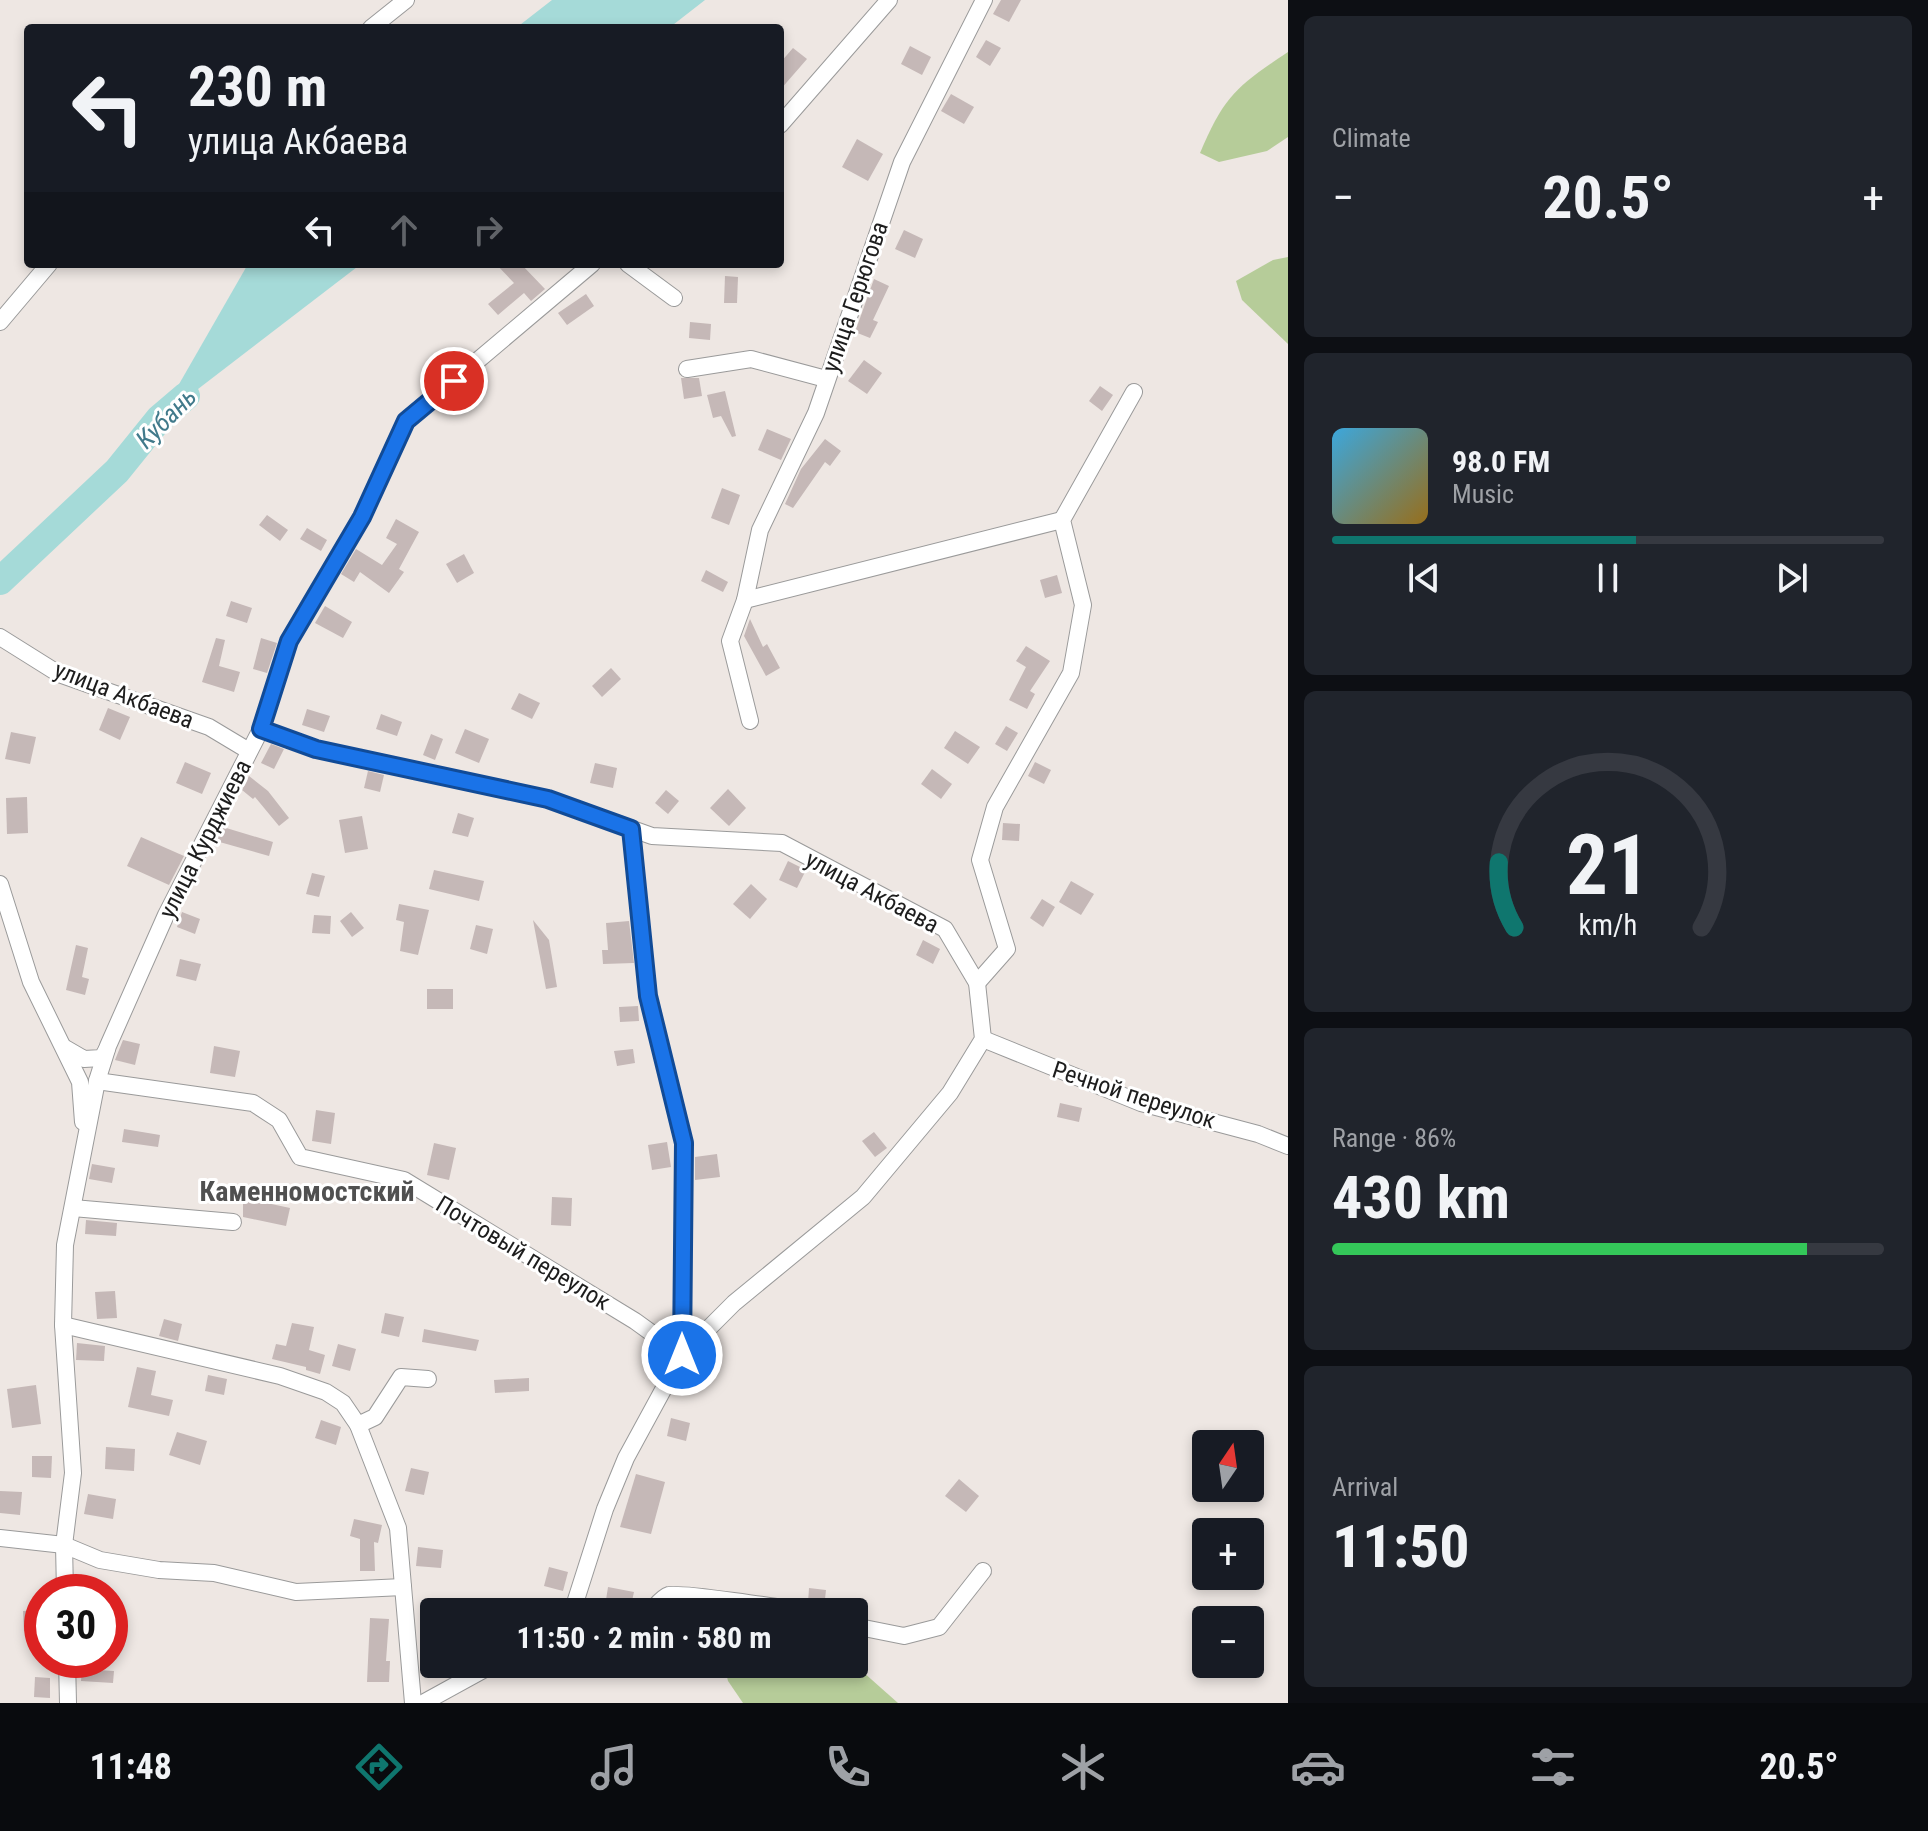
<!DOCTYPE html>
<meta charset="utf-8">
<style>
:root{--surface:#171b24;--page:#20242c;--text:#f1f3f6;--muted:#9ea1a6;--line:#363941;--accent:#0f766e}
body{margin:0;font-family:"Roboto Condensed",sans-serif;background:var(--page);color:var(--text);height:100vh;display:flex;flex-direction:column;font-size:30px;white-space:nowrap}
*{box-sizing:border-box;margin:0}
p{font-size:26px;color:var(--muted)}
.icon{flex:none;width:44px;height:44px;fill:none;stroke:currentColor;stroke-width:2;stroke-linecap:round;stroke-linejoin:round}
.map{position:relative;flex:1;overflow:hidden}
.panel{display:flex;flex-direction:column;gap:16px;padding:16px;background:#0d0f14;width:640px}
.panel>*{flex:none}
.hud{position:absolute;left:24px;top:24px;width:760px;height:244px;border-radius:8px;box-shadow:0 4px 12px #0003;background:#171b24;color:var(--text);overflow:hidden}
.needle{width:52px;rotate:13deg}
.controls{position:absolute;left:1192px;top:1430px;display:grid;gap:16px}
.controls a{display:grid;place-items:center;width:72px;height:72px;border-radius:8px;background:var(--surface);box-shadow:0 4px 12px #0003;font-size:40px}
.speed{position:absolute;left:24px;top:1574px;display:flex;gap:16px;font-size:40px;font-weight:700;text-align:center}
.speed>*{display:grid;place-content:center;width:104px;height:104px;border-radius:50%;background:var(--surface);box-shadow:0 4px 12px #0003;line-height:1}
.speed .limit{border:12px solid #d22;background:#fff;color:#111}
.pin{position:absolute;display:grid;place-items:center;width:68px;height:68px;color:#fff;margin:-34px;border:4px solid #fff;border-radius:50%;box-shadow:0 2px 8px #0007}
.me{position:absolute;width:88px;margin:-44px;rotate:0deg;stroke-linejoin:round;filter:drop-shadow(0 0 6px #0008)}
.turn{display:flex;align-items:center;gap:28px;height:168px;padding:0 32px;font-size:36px}
.turn .icon{width:104px;height:104px;stroke-width:2.5}
.turn b{display:block;font-size:56px;line-height:68px}
.lanes{display:flex;align-items:center;height:76px;padding:0 32px;background:#0003;justify-content:center;gap:40px;direction:ltr}
.lanes .off{opacity:.35}
.big{font-size:60px;font-weight:700;line-height:1.1}
.panel .widget{flex:1;display:flex;flex-direction:column;justify-content:center;gap:12px;min-width:0;padding:0 28px;border-radius:12px;background:var(--page)}
.panel .dial{align-items:center;gap:0}
.dial svg{height:208px;overflow:visible;fill:none;stroke:var(--line);stroke-width:7;stroke-linecap:round;text-anchor:middle}
.dial text{fill:var(--text);stroke:none}
.song{display:flex;align-items:center;gap:24px}
.cover{width:96px;height:96px;border-radius:12px;background:linear-gradient(135deg,hsl(200 70% 55%),hsl(40 70% 35%))}
.played{height:8px;border-radius:4px;background:linear-gradient(90deg,var(--accent) 55%,var(--line) 55%)}
.keys{display:flex;justify-content:space-around;direction:ltr}
.heat{display:flex;justify-content:space-between;align-items:center;font-size:44px;direction:ltr}
.charge{height:12px;border-radius:6px;background:linear-gradient(90deg,#34c759 86%,var(--line) 0)}
.trip{position:absolute;left:420px;top:1598px;width:448px;height:80px;border-radius:8px;background:var(--surface);box-shadow:0 4px 12px #0003;font-weight:700;line-height:80px;text-align:center}
.tab-bar{display:flex;height:128px;justify-content:space-around;align-items:center;background:#090b0e;color:var(--muted)}
.tab-bar .icon{width:56px;height:56px}
.tab-bar .selected{color:var(--accent)}
.tab-bar b{font-size:36px;color:var(--text)}
main{display:flex;flex:1;min-height:0}
.map>svg:first-child{display:block}
</style>
<main>
<div class="map">
<svg width="1288" height="1703" viewBox="0 0 1288 1703">
<rect width="100%" height="100%" fill="#eee7e3"/>
<!-- forest -->
<g fill="#b6cc99">
<path d="M1288,52V137L1267,151L1219,162L1200,153C1224,96 1237,86 1288,52Z"/>
<polygon points="1288,257 1288,344 1242,300 1236,281 1273,260"/>
<polygon points="724,1664 854,1664 898,1703 743,1703 728,1681"/>
</g>
<!-- water -->
<g fill="#a5dad8">
<polygon points="552,0 705,0 669,28 516,28"/>
<polygon points="248,264 361,264 159,419"/>
</g>
<g fill="none" stroke-linecap="round" stroke-linejoin="round">
<!-- river -->
<polyline stroke="#a5dad8" stroke-width="28" points="0,581 117,471 159,419 186,396"/>
</g>
<!-- building -->
<g fill="#c5b8b7">
<polygon points="1001,0 1021,0 1009,22 993,14"/>
<polygon points="986,40 1001,48 990,66 976,57"/>
<polygon points="910,46 931,57 922,75 901,64"/>
<polygon points="793,48 807,59 780,90 780,63"/>
<polygon points="951,94 974,107 964,124 941,111"/>
<polygon points="857,139 883,154 868,181 842,167"/>
<polygon points="904,230 923,239 915,258 895,249"/>
<polygon points="496,264 521,264 545,289 531,301 524,293 498,315 488,304 514,283"/>
<polygon points="725,276 738,277 737,303 724,303"/>
<polygon points="874,279 889,286 873,320 878,322 870,338 855,332"/>
<polygon points="586,294 594,306 567,325 558,313"/>
<polygon points="690,322 711,324 710,340 689,338"/>
<polygon points="864,360 882,373 867,394 848,381"/>
<polygon points="681,378 699,378 702,396 684,399"/>
<polygon points="1100,386 1113,395 1102,411 1089,401"/>
<polygon points="725,391 736,436 732,437 721,416 713,418 707,395"/>
<polygon points="767,429 791,439 781,460 758,450"/>
<polygon points="825,439 841,451 830,466 825,462 793,508 785,504 801,469"/>
<polygon points="722,488 740,495 729,525 711,518"/>
<polygon points="267,515 288,530 280,541 259,525"/>
<polygon points="396,519 419,532 399,569 404,572 389,593 360,572 354,582 341,574 356,549 382,565 397,544 386,538"/>
<polygon points="307,528 327,540 321,551 300,539"/>
<polygon points="464,554 474,573 457,583 446,564"/>
<polygon points="706,570 728,582 723,592 701,581"/>
<polygon points="1057,575 1062,593 1045,598 1040,580"/>
<polygon points="231,601 252,608 247,623 226,616"/>
<polygon points="325,606 352,622 343,638 315,623"/>
<polygon points="750,619 763,647 767,644 780,668 766,676 744,636"/>
<polygon points="216,638 225,640 219,666 240,672 234,692 202,682"/>
<polygon points="261,638 277,643 267,673 253,669"/>
<polygon points="1026,646 1050,661 1030,691 1035,694 1027,709 1009,700 1026,667 1016,661"/>
<polygon points="611,668 621,679 602,697 592,686"/>
<polygon points="519,693 540,703 532,719 511,709"/>
<polygon points="108,708 130,717 120,740 99,730"/>
<polygon points="307,709 330,716 324,732 302,725"/>
<polygon points="381,714 402,722 397,736 376,729"/>
<polygon points="1006,726 1018,733 1007,751 995,744"/>
<polygon points="465,729 489,739 479,763 455,753"/>
<polygon points="955,731 980,747 968,764 944,748"/>
<polygon points="11,732 36,737 30,764 5,759"/>
<polygon points="431,734 443,739 435,760 423,755"/>
<polygon points="271,744 284,749 274,769 261,763"/>
<polygon points="185,762 211,773 202,794 176,783"/>
<polygon points="1035,762 1051,770 1044,784 1028,776"/>
<polygon points="595,763 617,768 613,788 590,783"/>
<polygon points="932,769 952,784 941,799 921,784"/>
<polygon points="368,771 384,775 380,792 364,788"/>
<polygon points="249,776 268,791 289,818 279,826 255,797 253,799 242,790"/>
<polygon points="728,789 746,808 729,826 710,808"/>
<polygon points="666,790 679,801 668,814 655,803"/>
<polygon points="27,797 28,833 7,834 6,798"/>
<polygon points="458,813 474,818 468,837 452,833"/>
<polygon points="362,816 368,849 345,853 339,820"/>
<polygon points="1003,823 1020,824 1019,841 1002,840"/>
<polygon points="223,827 273,842 269,856 216,841"/>
<polygon points="141,837 184,856 169,885 127,866"/>
<polygon points="788,861 806,870 797,888 779,880"/>
<polygon points="434,870 484,881 479,901 429,889"/>
<polygon points="312,873 325,876 319,897 306,894"/>
<polygon points="1071,881 1094,894 1081,915 1059,902"/>
<polygon points="751,884 767,899 750,919 733,904"/>
<polygon points="1042,899 1055,907 1043,927 1030,918"/>
<polygon points="399,904 429,910 418,955 400,951 404,922 396,920"/>
<polygon points="182,912 200,919 195,934 177,927"/>
<polygon points="351,912 364,928 352,937 340,921"/>
<polygon points="314,915 331,916 330,934 312,933"/>
<polygon points="533,920 549,940 557,987 546,989"/>
<polygon points="629,921 634,963 603,964 602,950 608,950 606,923"/>
<polygon points="476,925 493,929 487,954 470,949"/>
<polygon points="923,940 940,949 933,964 916,955"/>
<polygon points="76,945 88,948 82,977 89,979 85,995 66,990"/>
<polygon points="180,959 201,964 196,981 176,976"/>
<rect x="427" y="989" width="26" height="20"/>
<polygon points="638,1006 639,1021 620,1022 619,1007"/>
<polygon points="123,1040 140,1044 135,1065 115,1060"/>
<polygon points="214,1046 240,1051 235,1077 210,1073"/>
<polygon points="633,1049 635,1063 617,1066 614,1051"/>
<polygon points="1060,1103 1082,1108 1079,1122 1057,1117"/>
<polygon points="316,1110 335,1113 331,1144 312,1141"/>
<polygon points="124,1129 160,1135 158,1147 122,1142"/>
<polygon points="874,1132 887,1148 875,1157 862,1141"/>
<polygon points="667,1142 671,1167 652,1170 648,1145"/>
<polygon points="434,1143 456,1148 449,1180 427,1175"/>
<polygon points="717,1154 720,1177 695,1180 695,1157"/>
<polygon points="92,1164 115,1168 112,1183 89,1179"/>
<polygon points="552,1197 572,1198 571,1226 551,1225"/>
<polygon points="243,1198 290,1208 286,1226 243,1217"/>
<polygon points="86,1220 117,1223 116,1236 85,1234"/>
<polygon points="115,1291 117,1318 97,1319 95,1292"/>
<polygon points="385,1313 404,1317 399,1337 381,1333"/>
<polygon points="164,1319 182,1324 178,1341 159,1336"/>
<polygon points="292,1323 314,1327 309,1350 325,1355 320,1374 306,1370 306,1367 272,1359 276,1344 286,1346"/>
<polygon points="424,1329 479,1340 476,1351 422,1342"/>
<polygon points="77,1343 105,1346 104,1361 76,1360"/>
<polygon points="338,1344 356,1349 350,1371 332,1366"/>
<polygon points="137,1367 156,1371 151,1395 173,1400 169,1416 128,1407"/>
<polygon points="208,1375 227,1379 224,1395 205,1391"/>
<polygon points="529,1378 529,1391 495,1393 494,1380"/>
<polygon points="36,1385 41,1424 12,1428 7,1389"/>
<polygon points="671,1418 690,1423 686,1441 667,1436"/>
<polygon points="321,1420 341,1427 336,1445 315,1438"/>
<polygon points="177,1432 207,1441 200,1465 169,1455"/>
<polygon points="106,1447 135,1449 134,1471 105,1469"/>
<polygon points="32,1456 52,1456 51,1478 32,1477"/>
<polygon points="411,1468 429,1472 424,1495 405,1491"/>
<polygon points="636,1474 665,1482 651,1534 620,1527"/>
<polygon points="959,1479 979,1496 966,1512 945,1496"/>
<polygon points="0,1491 22,1492 20,1515 0,1513"/>
<polygon points="88,1494 116,1499 113,1519 84,1514"/>
<polygon points="354,1519 382,1525 378,1543 374,1542 375,1571 360,1571 360,1539 350,1536"/>
<polygon points="418,1547 443,1550 441,1568 416,1566"/>
<polygon points="549,1567 568,1572 563,1591 544,1586"/>
<polygon points="608,1587 634,1592 631,1605 606,1600"/>
<polygon points="809,1588 826,1590 824,1608 808,1603"/>
<polygon points="38,1610 39,1630 24,1631 23,1611"/>
<polygon points="370,1618 389,1619 386,1661 390,1661 389,1682 367,1682"/>
<polygon points="434,1620 434,1663 420,1656 420,1651"/>
<polygon points="82,1669 114,1671 113,1683 81,1681"/>
<polygon points="35,1677 50,1678 50,1698 34,1697"/>
</g>
<g fill="none" stroke-linecap="round" stroke-linejoin="round">
<defs>
<g id="minor">
<polyline points="371,28 406,0"/>
<polyline points="780,125 889,0"/>
<polyline points="628,264 674,298"/>
<polyline points="0,322 49,264"/>
<polyline points="687,369 751,359 826,379"/>
<polyline points="745,600 1062,520"/>
<polyline points="0,637 59,674 209,727 249,751"/>
<polyline points="750,721 730,641 745,600 760,530 816,413 902,162 984,0"/>
<polyline points="0,884 31,982 80,1082 83,1122"/>
<polyline points="977,983 1007,949 980,860 995,807 1071,673 1083,605 1062,520 1134,392"/>
<polyline points="983,1039 1141,1103 1258,1134 1288,1146"/>
<polyline points="65,1048 84,1059 102,1058 107,1049"/>
<polyline points="97,1081 253,1103 279,1120 300,1157 404,1180 635,1321 682,1355 734,1303 863,1197 950,1093 983,1039 977,983 945,929 782,843 652,836 548,799 316,749 261,729"/>
<polyline points="73,1208 233,1222"/>
<polyline points="63,1325 280,1376 326,1392 343,1403 358,1425 398,1528 413,1703"/>
<polyline points="358,1425 375,1417 401,1377 428,1379"/>
<polyline points="0,1538 64,1545 100,1560 159,1570 214,1573 296,1592 403,1587"/>
<polyline points="65,1592 64,1545 73,1473 63,1325 65,1245 97,1081 108,1046 166,915 261,729 289,641 362,517 406,421 592,264"/>
<polyline points="568,1612 575,1603 605,1509 626,1458 682,1355 684,1143 648,996 631,829"/>
<path d="M650,1612C655,1607 662,1597 669,1595C676,1592 789,1608 802,1612"/>
<polyline points="854,1626 904,1636 939,1627 983,1571"/>
<polyline points="67,1660 68,1703"/>
<polyline points="423,1703 494,1664"/>
</g>
</defs>
<!-- minor casing -->
<use href="#minor" stroke="#9a9a9a" stroke-width="18"/>
<!-- minor -->
<use href="#minor" stroke="#fff" stroke-width="16"/>
</g>
<g fill="none" stroke-linecap="round" stroke-linejoin="round">
<defs>
<polyline id="route" points="454,381 406,421 362,517 289,641 261,729 316,749 548,799 631,829 648,996 684,1143 682,1355"/>
</defs>
<!-- route casing -->
<use href="#route" stroke="#114b97" stroke-width="20"/>
<!-- route -->
<use href="#route" stroke="#1a73e8" stroke-width="14"/>
</g>
<g text-anchor="middle" dominant-baseline="central" stroke-width="6" stroke-linejoin="round" paint-order="stroke">
<!-- street labels -->
<g font-size="24" fill="#1d1d1d" stroke="#fff">
<text transform="translate(855 297) rotate(-71)">улица Герюгова</text>
<text transform="translate(124 695) rotate(21)">улица Акбаева</text>
<text transform="translate(205 839) rotate(-63)">улица Курджиева</text>
<text transform="translate(872 892) rotate(28)">улица Акбаева</text>
<text transform="translate(1134 1095) rotate(18)">Речной переулок</text>
<text transform="translate(523 1253) rotate(31)">Почтовый переулок</text>
</g>
<!-- water labels -->
<g font-size="26" font-style="italic" fill="#417a8b" stroke="#fff">
<text transform="translate(166 418) rotate(-45)">Кубань</text>
</g>
<!-- quarter labels -->
<g font-size="28" font-weight="bold" fill="#505050" stroke="#fff">
<text x="307" y="1191">Каменномостский</text>
</g>
</g>
</svg>
<div class="controls">
<a><svg class="needle" viewBox="-14 -14 28 28"><path d="M0-13l5 13h-10z" fill="#e53935"/><path d="M0 13l5-13h-10z" fill="#9ea1a6"/></svg></a>
<a>+</a>
<a>−</a>
</div>
<div class="speed"><div class="limit">30</div></div>
<div class="pin" style="left:454px;top:381px;background:#d93025"><svg class="icon" aria-label="arrive" viewBox="0 0 24 24"><path d="M6 21V4h12l-3 4 3 4H6"/></svg></div>
<svg class="me" style="left:682px;top:1355px" viewBox="-20 -20 40 40"><circle r="17" fill="#1a73e8" stroke="#fff" stroke-width="3"/><path d="M0-11L8 9 0 5-8 9z" fill="#fff"/></svg>
<div class="trip">11:50 · 2 min · 580 m</div>
<div class="hud">
<div class="turn"><svg class="icon" aria-label="left" viewBox="0 0 24 24"><path d="M17 20v-9H6M10 6l-5 5 5 5"/></svg><div><b>230 m</b>улица Акбаева</div></div>
<div class="lanes"><svg class="icon" aria-label="left" viewBox="0 0 24 24"><path d="M17 20v-9H6M10 6l-5 5 5 5"/></svg><svg class="icon off" aria-label="ahead" viewBox="0 0 24 24"><path d="M12 20V5M6 11l6-6 6 6"/></svg><svg class="icon off" aria-label="right" viewBox="0 0 24 24"><path d="M7 20v-9h11M14 6l5 5-5 5"/></svg></div>
</div>
</div>
<section class="panel">
<div class="widget"><p>Climate</p>
<div class="heat"><a>−</a><b class="big">20.5°</b><a>+</a></div>
</div>
<div class="widget">
<div class="song"><i class="cover"></i><div><b>98.0 FM</b><p>Music</p></div></div>
<div class="played"></div>
<div class="keys"><svg class="icon" aria-label="previous" viewBox="0 0 24 24"><path d="M18 5L8 12l10 7zM5 5v14"/></svg><svg class="icon" aria-label="pause" viewBox="0 0 24 24"><path d="M8 5v14M16 5v14"/></svg><svg class="icon" aria-label="next" viewBox="0 0 24 24"><path d="M6 5l10 7-10 7zM19 5v14"/></svg></div>
</div>
<div class="widget dial"><svg viewBox="0 0 100 80">
<path d="M14 69A42 42 0 1 1 86 69"/>
<path d="M14 69A42 42 0 0 1 8 44" stroke="#0f766e"/>
<text x="50" y="56" font-size="32" font-weight="700">21</text>
<text x="50" y="72" font-size="11">km/h</text>
</svg></div>
<div class="widget"><p>Range · 86%</p><b class="big">430 km</b><div class="charge"></div></div>
<div class="widget"><p>Arrival</p><b class="big">11:50</b></div>
</section>
</main>
<nav class="tab-bar">
<b>11:48</b>
<svg class="icon selected" aria-label="directions" viewBox="0 0 24 24"><path d="M12 3l9 9-9 9-9-9zM9 14v-3h6M13 9l2 2-2 2"/></svg>
<svg class="icon" aria-label="music" viewBox="0 0 24 24"><path d="M9 18V5l10-2v13"/><circle cx="6" cy="18" r="3"/><circle cx="16" cy="16" r="3"/></svg>
<svg class="icon" aria-label="phone" viewBox="0 0 24 24"><path d="M5 4h4l2 5-3 2q2 4 5 5l2-3 5 2v4C11 20 4 13 5 4z"/></svg>
<svg class="icon" aria-label="climate" viewBox="0 0 24 24"><path d="M12 3v18M4 7l16 10M4 17L20 7"/></svg>
<svg class="icon" aria-label="car" viewBox="0 0 24 24"><path d="M5 17H2v-5l4-1 3-4h7l3 4 3 1v5h-3M9 17h6M6 11h13"/><circle cx="7" cy="17" r="2"/><circle cx="17" cy="17" r="2"/></svg>
<svg class="icon" aria-label="filters" viewBox="0 0 24 24"><path d="M4 7h16M4 17h16"/><circle cx="9" cy="7" r="2"/><circle cx="15" cy="17" r="2"/></svg>
<b>20.5°</b>
</nav>
